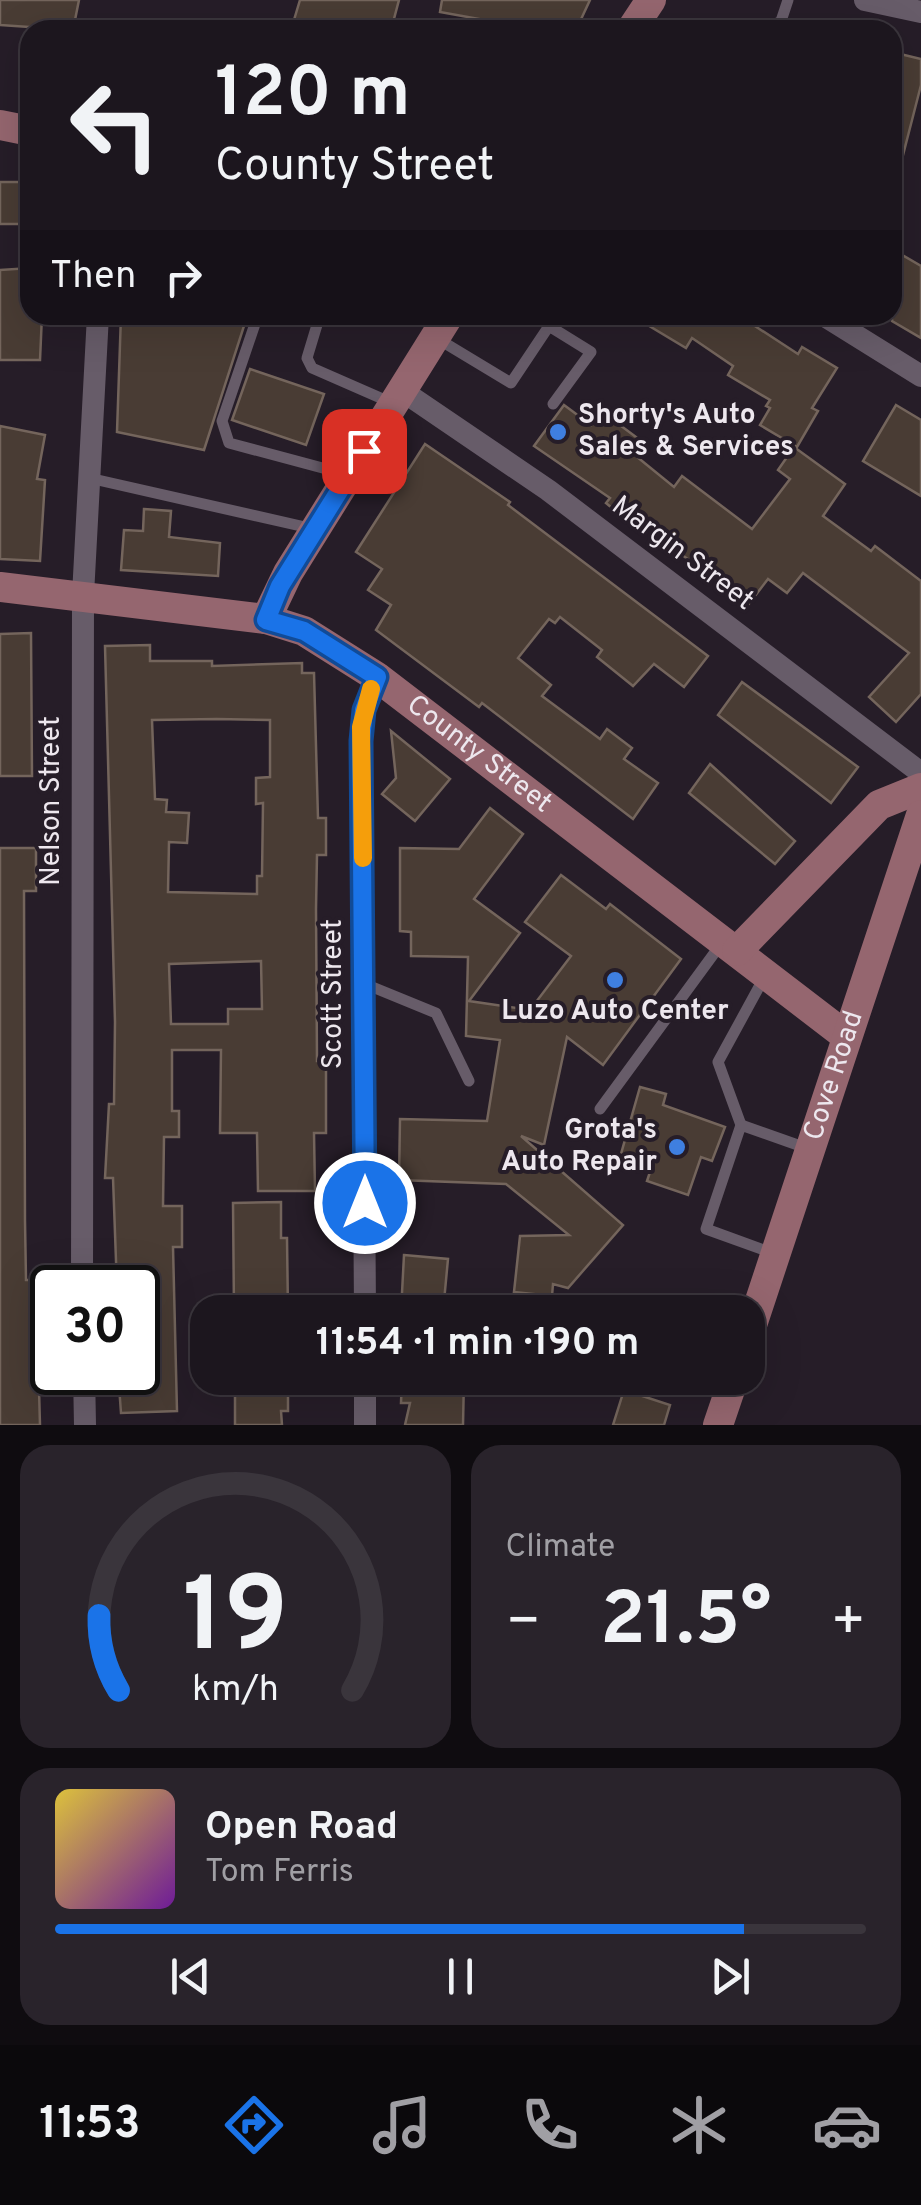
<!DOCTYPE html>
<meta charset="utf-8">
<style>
:root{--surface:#1c161e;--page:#29232b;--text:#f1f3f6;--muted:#a09fa4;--line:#3a353c;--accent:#1a73e8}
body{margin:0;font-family:Overpass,sans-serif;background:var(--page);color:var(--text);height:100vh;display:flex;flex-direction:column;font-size:38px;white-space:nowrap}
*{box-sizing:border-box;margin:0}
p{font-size:32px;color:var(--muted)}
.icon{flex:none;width:55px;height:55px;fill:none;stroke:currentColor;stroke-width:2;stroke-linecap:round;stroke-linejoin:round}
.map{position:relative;height:1425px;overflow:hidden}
.sheet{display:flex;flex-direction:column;gap:20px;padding:20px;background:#0f0c10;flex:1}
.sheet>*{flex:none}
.guide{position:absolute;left:20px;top:20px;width:882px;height:305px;border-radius:30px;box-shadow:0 10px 40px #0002,0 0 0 2px var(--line);background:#1c161e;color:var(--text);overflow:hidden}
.speed{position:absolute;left:30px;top:1265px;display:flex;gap:20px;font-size:50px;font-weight:700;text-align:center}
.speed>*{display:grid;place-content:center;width:130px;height:130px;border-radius:50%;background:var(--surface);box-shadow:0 10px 40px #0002,0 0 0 2px var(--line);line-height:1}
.speed .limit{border:5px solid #111;border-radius:15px;background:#fff;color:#111}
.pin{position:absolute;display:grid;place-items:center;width:85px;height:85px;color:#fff;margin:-42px;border-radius:20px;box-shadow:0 5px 15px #0006}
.me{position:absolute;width:110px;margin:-55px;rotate:0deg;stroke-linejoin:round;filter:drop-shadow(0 0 8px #0008)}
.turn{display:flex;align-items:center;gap:35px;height:210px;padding:0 30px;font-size:45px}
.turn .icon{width:130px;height:130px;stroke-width:2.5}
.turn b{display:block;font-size:70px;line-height:85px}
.then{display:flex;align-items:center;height:95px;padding:0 30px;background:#0003;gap:20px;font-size:38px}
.big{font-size:75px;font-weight:700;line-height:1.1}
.sheet .card{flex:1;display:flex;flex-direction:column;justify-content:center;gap:15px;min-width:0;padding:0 35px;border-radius:30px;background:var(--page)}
.sheet .dial{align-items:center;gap:0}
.dial svg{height:260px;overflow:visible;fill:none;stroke:var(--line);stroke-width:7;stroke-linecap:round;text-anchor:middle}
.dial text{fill:var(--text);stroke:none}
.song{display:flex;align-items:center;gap:30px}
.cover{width:120px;height:120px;border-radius:15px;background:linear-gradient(135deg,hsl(50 70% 55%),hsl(280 70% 35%))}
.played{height:10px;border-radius:5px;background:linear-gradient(90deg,var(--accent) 85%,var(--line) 85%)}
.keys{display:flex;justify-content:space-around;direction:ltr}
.heat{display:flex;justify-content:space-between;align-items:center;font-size:55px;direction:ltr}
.sheet .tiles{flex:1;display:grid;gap:20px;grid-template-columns:1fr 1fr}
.card:last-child{grid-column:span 2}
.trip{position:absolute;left:190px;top:1295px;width:575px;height:100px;border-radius:30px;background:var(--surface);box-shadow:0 10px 40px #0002,0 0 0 2px var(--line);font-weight:700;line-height:100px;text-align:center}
.menu{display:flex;height:160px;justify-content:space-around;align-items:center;background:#0b090c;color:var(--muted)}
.menu .icon{width:70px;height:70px}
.menu .active{color:var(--accent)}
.menu b{font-size:45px;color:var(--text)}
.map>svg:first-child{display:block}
</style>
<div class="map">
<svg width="921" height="1425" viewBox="0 0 921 1425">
<rect width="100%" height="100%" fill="#261d28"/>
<!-- building -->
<g fill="#493c34" stroke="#74655c" stroke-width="2.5" fill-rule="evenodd">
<polygon points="0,0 79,0 73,30 0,25"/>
<polygon points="300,0 399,0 391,30 291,30"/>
<polygon points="442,0 590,0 576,30 488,30 490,21 440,12"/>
<polygon points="892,52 921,59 921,85 901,163 892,162"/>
<rect x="0" y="182" width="30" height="42"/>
<polygon points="892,249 921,266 921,338 892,321"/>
<polygon points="30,268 30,315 42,315 40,360 0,360 0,270"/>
<polygon points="121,315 213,315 213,319 244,326 204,450 117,432"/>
<polygon points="631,315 738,315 798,354 802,347 837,368 812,408 818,411 797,447 760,425 770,408 766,406 770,400 728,375 733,366 692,338 686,348"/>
<polygon points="250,369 324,394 306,445 232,420"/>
<polygon points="564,405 591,425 601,411 640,440 631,452 674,487 682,476 752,529 790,479 778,470 794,447 845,484 823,516 871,551 875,546 921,581 921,694 896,722 869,697 909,653 803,573 787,593 768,579 748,605 639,522 628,514 624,518 606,503 610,498 534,446"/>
<polygon points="896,405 921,420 921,496 863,461"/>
<polygon points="0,426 45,435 37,479 45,480 40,561 0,559"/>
<polygon points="425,444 510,502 508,505 708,656 684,687 654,664 633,686 597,657 602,650 560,617 555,623 549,619 518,658 551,685 542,696 600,739 607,729 632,748 624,759 658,783 633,819 482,703 479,707 376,630 391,605 368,590 382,569 356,552"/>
<polygon points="144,509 171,511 169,537 220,543 218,576 121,570 124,530 143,531"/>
<polygon points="31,633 32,776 0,776 0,634"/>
<path d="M150,645V661H212V666L302,663V673H314L318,818H326V855H317L316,909L317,1061H326V1133H314L315,1191H258L257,1133H220L221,1050H172V1111H179V1137H164L163,1206H182V1247H173L177,1411L121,1413L118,1372H138V1288H117L113,1178H105L109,1104H114L115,1022L105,646ZM217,719L270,720V777L256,778V804L263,803L262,876H257V894L168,892L169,842L187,843L189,813L166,812L167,800L155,799L152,720ZM261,961L262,1009H228V1024H171L169,964Z"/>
<polygon points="742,682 858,767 831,803 718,715"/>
<polygon points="391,731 450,779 415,821 382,794 396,778"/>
<polygon points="710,764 795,841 775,864 689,793"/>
<polygon points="490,808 523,834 474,899 520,933 469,1001 530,1010 571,956 525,922 561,875 606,909 610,904 681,959 603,1065 567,1037 544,1145 521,1136 623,1225 568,1288 553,1284 552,1296 514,1292 520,1236 569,1235 506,1184 399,1180 400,1119 487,1121 500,1040 466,1036 468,957 411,956 411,932 400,931 400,848 459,849"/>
<polygon points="0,848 36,848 36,891 24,891 25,1221 26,1280 36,1280 40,1425 0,1425"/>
<polygon points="640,1087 666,1094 663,1105 725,1127 712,1161 701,1157 688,1195 647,1181 653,1163 621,1154"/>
<polygon points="281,1202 281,1238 287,1238 288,1312 234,1312 233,1203"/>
<polygon points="404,1255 448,1259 443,1312 401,1312"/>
<polygon points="235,1378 280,1378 280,1388 288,1389 288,1411 281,1411 282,1425 235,1425"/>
<polygon points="402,1378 464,1378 463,1425 405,1425 410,1403 401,1403"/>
<polygon points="624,1390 670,1405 664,1425 613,1425"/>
</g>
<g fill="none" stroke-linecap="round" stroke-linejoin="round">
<!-- lane -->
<g stroke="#675c69" stroke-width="11">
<polyline points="765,30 781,21 788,0"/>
<polyline points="258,315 222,421 229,443 345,474"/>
<polyline points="320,315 307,358 312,368 392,403"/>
<polyline points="438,339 511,383 549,326 591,352 553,404"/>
<polyline points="89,478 314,529"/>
<polyline points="365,984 436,1013 469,1081"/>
<polyline points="600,1109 721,944"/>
<polyline points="741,1125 718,1062 765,976"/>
<polyline points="775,1254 706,1229 741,1125 809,1149"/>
</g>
<!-- street -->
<g stroke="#675c69" stroke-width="22">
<polyline points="865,0 921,12"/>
<polyline points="823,315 921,376"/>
<polyline points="401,390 548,490 921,773"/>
<polyline points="82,1288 83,595 98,315"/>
<polyline points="365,1312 361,741 364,711 377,677"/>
<polyline points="84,1372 85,1425"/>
<polyline points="365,1378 365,1425"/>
</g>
<!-- secondary -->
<g stroke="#95666f" stroke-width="30">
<polyline points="631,30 651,0"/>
<polyline points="0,125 30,131"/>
<path id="s1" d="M0,587L266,619L304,631L377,677L846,1036"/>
<polyline points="266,619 288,573 449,315"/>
<polyline points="737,951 879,805 921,788"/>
<path id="s2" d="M748,1337L921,815"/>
<polyline points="718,1425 734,1378"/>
</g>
</g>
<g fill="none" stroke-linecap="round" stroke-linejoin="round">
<defs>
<polyline id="route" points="364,451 280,586 266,620 304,631 377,677 364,710 361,741 365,1203"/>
</defs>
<!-- route casing -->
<use href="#route" stroke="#114b97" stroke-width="25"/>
<!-- route -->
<use href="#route" stroke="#1a73e8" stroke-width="18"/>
<!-- slow -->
<polyline stroke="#f59e0b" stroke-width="18" points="363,858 361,727 371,689"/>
</g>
<!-- markers -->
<g fill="#3f7fe0" stroke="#261d28" stroke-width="4">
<circle cx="558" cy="432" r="10"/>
<circle cx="615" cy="980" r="10"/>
<circle cx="677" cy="1147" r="10"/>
</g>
<g text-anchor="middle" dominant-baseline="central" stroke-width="8" stroke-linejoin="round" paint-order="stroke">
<!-- poi labels -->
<g font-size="28" font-weight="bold" fill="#ede7ee" stroke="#261d28" text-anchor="start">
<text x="578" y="416">Shorty's Auto<tspan x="578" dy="32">Sales &amp; Services</tspan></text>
<text x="615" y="1012" text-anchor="middle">Luzo Auto Center</text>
<text x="657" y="1131" text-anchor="end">Grota's<tspan x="657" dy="32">Auto Repair</tspan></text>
</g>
<!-- street labels -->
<g font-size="28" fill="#ede7ee" stroke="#261d28">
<text transform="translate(682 554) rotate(37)">Margin Street</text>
<text stroke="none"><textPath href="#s1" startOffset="522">County Street</textPath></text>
<text transform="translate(52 801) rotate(-90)">Nelson Street</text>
<text transform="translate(334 994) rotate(-90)">Scott Street</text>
<text stroke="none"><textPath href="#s2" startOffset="275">Cove Road</textPath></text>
</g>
</g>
</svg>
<div class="speed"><div class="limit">30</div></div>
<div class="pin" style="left:364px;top:451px;background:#d93025"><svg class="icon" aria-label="arrive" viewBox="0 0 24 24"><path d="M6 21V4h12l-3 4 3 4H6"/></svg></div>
<svg class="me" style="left:365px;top:1203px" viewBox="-20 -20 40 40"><circle r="17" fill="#1a73e8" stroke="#fff" stroke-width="3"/><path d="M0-11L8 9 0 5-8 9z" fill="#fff"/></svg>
<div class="trip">11:54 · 1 min · 190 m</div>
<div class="guide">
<div class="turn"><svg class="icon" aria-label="left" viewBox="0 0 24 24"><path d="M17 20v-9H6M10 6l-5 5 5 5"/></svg><div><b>120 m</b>County Street</div></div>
<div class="then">Then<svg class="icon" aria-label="right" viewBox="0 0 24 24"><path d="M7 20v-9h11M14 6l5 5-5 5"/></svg></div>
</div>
</div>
<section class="sheet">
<div class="tiles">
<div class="card dial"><svg viewBox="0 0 100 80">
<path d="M14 69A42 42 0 1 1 86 69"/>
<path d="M14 69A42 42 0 0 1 8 46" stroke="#1a73e8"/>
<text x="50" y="56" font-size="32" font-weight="700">19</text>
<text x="50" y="72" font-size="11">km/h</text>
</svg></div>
<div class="card"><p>Climate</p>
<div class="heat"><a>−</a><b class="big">21.5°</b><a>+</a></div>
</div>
<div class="card">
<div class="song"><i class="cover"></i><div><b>Open Road</b><p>Tom Ferris</p></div></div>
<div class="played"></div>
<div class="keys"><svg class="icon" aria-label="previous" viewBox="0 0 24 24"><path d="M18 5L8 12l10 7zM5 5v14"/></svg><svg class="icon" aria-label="pause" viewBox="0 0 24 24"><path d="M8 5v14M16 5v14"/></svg><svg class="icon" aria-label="next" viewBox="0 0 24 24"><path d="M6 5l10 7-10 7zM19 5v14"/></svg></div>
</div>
</div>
</section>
<nav class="menu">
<b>11:53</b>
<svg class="icon active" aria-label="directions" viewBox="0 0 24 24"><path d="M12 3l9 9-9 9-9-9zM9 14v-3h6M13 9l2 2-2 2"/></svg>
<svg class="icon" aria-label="music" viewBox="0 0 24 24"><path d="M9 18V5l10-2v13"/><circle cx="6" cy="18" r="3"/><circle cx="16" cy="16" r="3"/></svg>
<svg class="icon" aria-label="phone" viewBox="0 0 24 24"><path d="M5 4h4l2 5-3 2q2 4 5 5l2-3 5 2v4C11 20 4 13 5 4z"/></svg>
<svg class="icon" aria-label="climate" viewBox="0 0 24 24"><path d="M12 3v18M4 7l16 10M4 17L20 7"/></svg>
<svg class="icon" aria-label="car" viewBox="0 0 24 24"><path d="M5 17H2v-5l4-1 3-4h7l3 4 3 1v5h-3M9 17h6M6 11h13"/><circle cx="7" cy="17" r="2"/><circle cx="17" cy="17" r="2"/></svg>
</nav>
